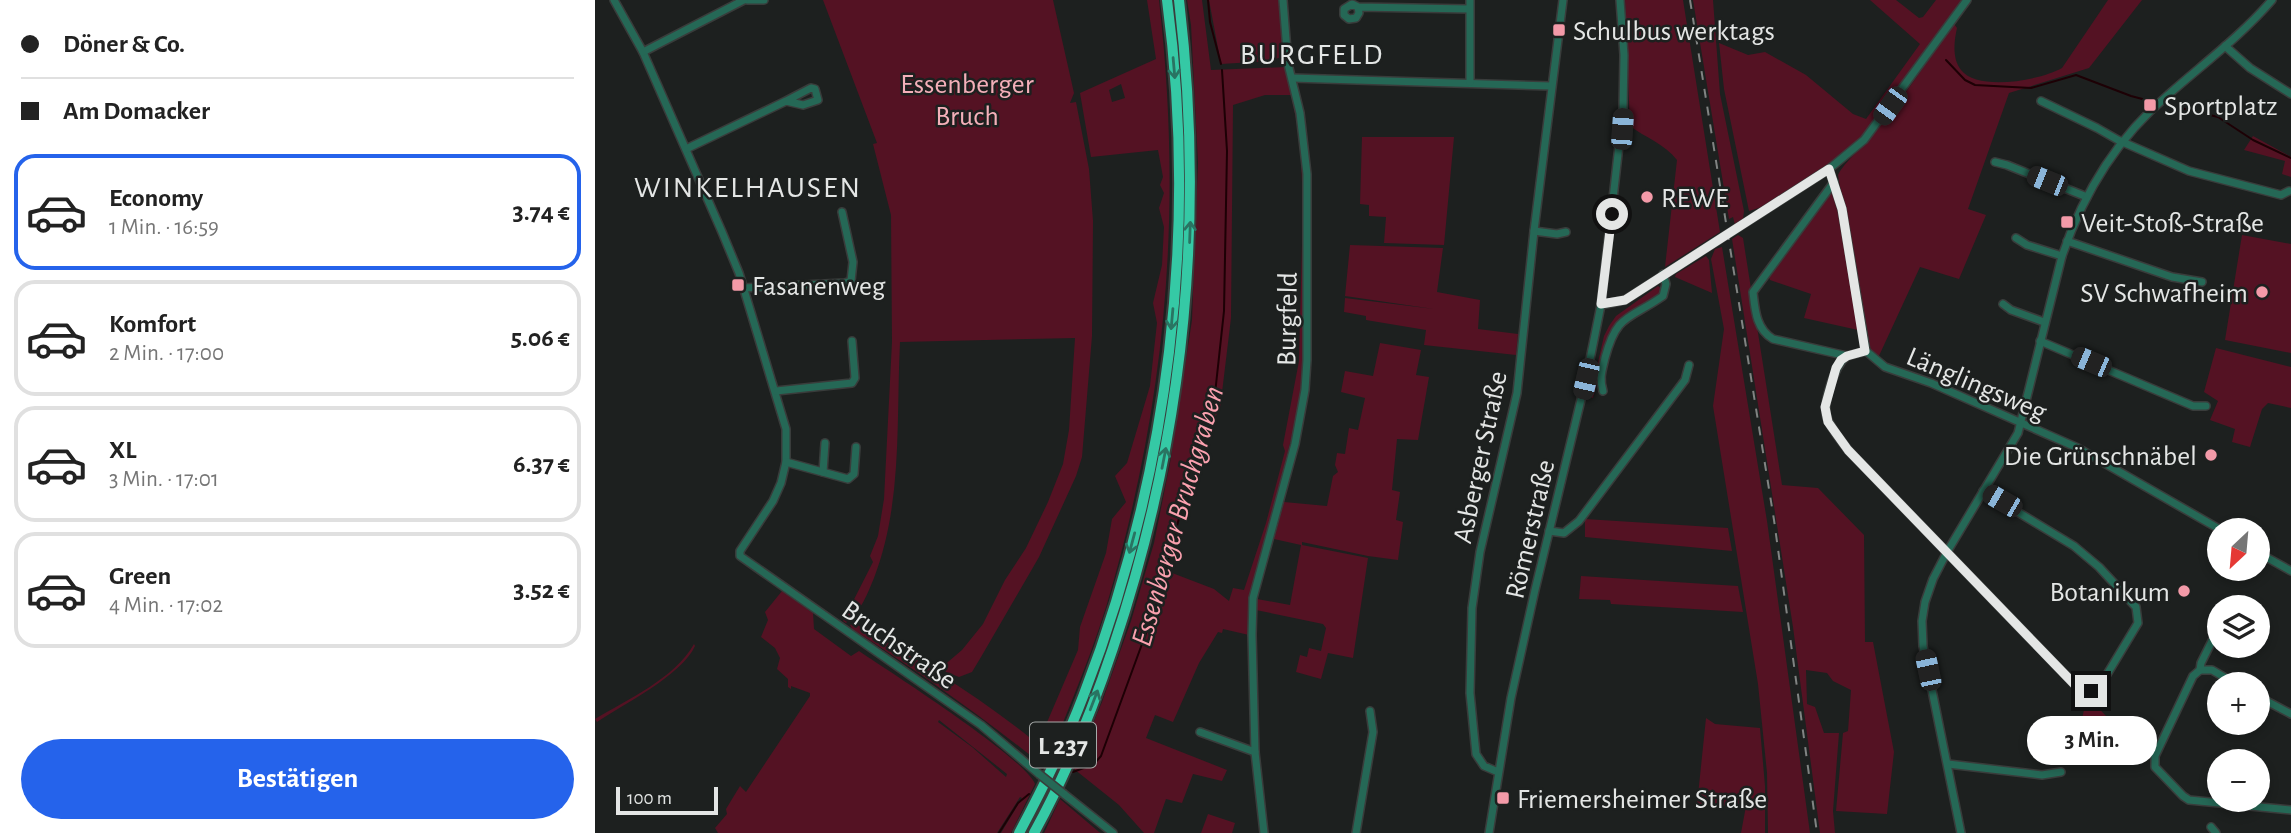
<!DOCTYPE html>
<html lang="de">
<head>
<meta charset="utf-8">
<style>
	:root { --surface:#fff; --page:#f2f2f2; --text:#222; --muted:#767676; --line:#e0e0e0; --accent:#2563eb }
	body { margin:0; font-family:"Alegreya Sans",sans-serif; background:var(--page); color:var(--text); height:100vh; display:flex; flex-direction:column; font-size:26px; white-space:nowrap }
	* { box-sizing:border-box; margin:0 }
	p { font-size:23px; color:var(--muted) }
	.icon { flex:none; width:38px; height:38px; fill:none; stroke:currentColor; stroke-width:2; stroke-linecap:round; stroke-linejoin:round }
	.map { position:relative; flex:1; overflow:hidden }
	.sheet { display:flex; flex-direction:column; background:var(--surface); width:595px }
	.sheet>* { flex:none }
	.banner { display:grid; align-content:center; height:154px; padding:0 21px; background:var(--surface) }
	.needle { width:46px; rotate:206deg }
	.tools { position:absolute; left:1612px; top:518px; display:grid; gap:14px }
	.tools a { display:grid; place-items:center; width:63px; height:63px; border-radius:50%; background:var(--surface); box-shadow:0 4px 10px #0003; font-size:35px }
	.scale { position:absolute; left:21px; bottom:18px; width:102px; box-sizing:border-box; padding-left:7px; border:4px solid #e4e6e5; border-top:0; font-size:19px; line-height:24px; white-space:nowrap; color:#e4e6e5; -webkit-text-stroke:5px #1d201f; paint-order:stroke }
	.end { position:absolute; width:32px; height:32px; margin:-16px; border:9px solid #e4e6e5; background:#111; box-shadow:0 0 0 4px #111 }
	.from { border-radius:50% }
	.bubble { position:absolute; height:49px; border-radius:24px; background:var(--surface); box-shadow:0 4px 10px #0003; font-size:23px; font-weight:700; line-height:49px; text-align:center }
	.car { position:absolute; width:21px; height:42px; margin:-21px -10px; border-radius:9px; box-shadow:0 0 5px 2px #0007; background:linear-gradient(#222 24%,#8ab4d8 0 40%,#222 0 76%,#8ab4d8 0 86%,#222 0) }
	.banner b { display:flex; align-items:center; gap:24px; height:66px; font-size:26px }
	.banner b+b { border-top:2px solid var(--line) }
	.banner i { width:18px; height:18px; background:var(--text) }
	ul { padding:0; list-style:none }
	li { display:flex; align-items:center; gap:21px; height:116px; margin:0 14px 10px; padding:0 7px; border:4px solid var(--line); border-radius:21px }
	li div { flex:1 }
	li b { display:block; font-size:26px }
	li em { font-style:normal; font-weight:700 }
	li.on { border-color:var(--accent) }
	li>.icon { width:63px; height:63px; stroke-width:1.5 }
	.primary-button { display:flex; gap:14px; margin-top:auto; padding:14px 21px }
	.primary-button a { flex:1; height:80px; border-radius:42px; background:var(--accent); color:#fff; font-size:28px; font-weight:700; line-height:80px; text-align:center }
	main { display:flex; flex:1; min-height:0 }
	.map>svg:first-child { display:block }
</style>
</head>
<body>
<main>
<section class="sheet">
<div class="banner">
<b><i class="from"></i>Döner &amp; Co.</b>
<b><i></i>Am Domacker</b>
</div>
<ul>
<li class="on"><svg class="icon" aria-label="car" viewBox="0 0 24 24"><path d="M5 17H2v-5l4-1 3-4h7l3 4 3 1v5h-3M9 17h6M6 11h13"/><circle cx="7" cy="17" r="2"/><circle cx="17" cy="17" r="2"/></svg><div><b>Economy</b><p>1 Min. · 16:59</p></div><em>3.74 €</em></li>
<li><svg class="icon" aria-label="car" viewBox="0 0 24 24"><path d="M5 17H2v-5l4-1 3-4h7l3 4 3 1v5h-3M9 17h6M6 11h13"/><circle cx="7" cy="17" r="2"/><circle cx="17" cy="17" r="2"/></svg><div><b>Komfort</b><p>2 Min. · 17:00</p></div><em>5.06 €</em></li>
<li><svg class="icon" aria-label="car" viewBox="0 0 24 24"><path d="M5 17H2v-5l4-1 3-4h7l3 4 3 1v5h-3M9 17h6M6 11h13"/><circle cx="7" cy="17" r="2"/><circle cx="17" cy="17" r="2"/></svg><div><b>XL</b><p>3 Min. · 17:01</p></div><em>6.37 €</em></li>
<li><svg class="icon" aria-label="car" viewBox="0 0 24 24"><path d="M5 17H2v-5l4-1 3-4h7l3 4 3 1v5h-3M9 17h6M6 11h13"/><circle cx="7" cy="17" r="2"/><circle cx="17" cy="17" r="2"/></svg><div><b>Green</b><p>4 Min. · 17:02</p></div><em>3.52 €</em></li>
</ul>
<div class="primary-button"><a>Bestätigen</a></div>
</section>
<div class="map">
<svg width="1696" height="833" viewBox="0 0 1696 833">
	<rect width="100%" height="100%" fill="#1d201f"/>
	<g fill="#541223" fill-rule="evenodd">
		<path d="M228 0H458L479 93 475 103 481 102 494 169 498 221 497 336 487 457 481 476 444 557 386 657 377 672 364 677 351 672 347 667 367 650 388 624 410 580 431 548 453 502 468 464 474 430 480 338 305 342C301 421 308 502 279 578 272 595 266 611 251 623L248 621 278 562 275 556 283 536 289 499 297 342 296 215 278 144 282 143Z"/>
		<path d="M552 0H564C587 202 573 387 518 583 501 646 474 707 450 767 388 717 324 672 257 629L255 625 259 623C320 658 379 693 434 737L441 738 447 734 483 650 485 627 511 553 517 519 531 502 520 476 532 463 555 386 562 323 558 303 567 265 569 227 564 208 569 193 565 185 568 177 563 150 496 157 485 93 561 59ZM526 84 530 98 517 102 514 90Z"/>
		<path d="M592 0H607L616 70 691 67 699 94 710 162V362L706 400 657 593 654 635 628 629 627 633 623 632 604 663 578 722 560 715 551 738 632 770 627 781 598 774 587 803 571 799 559 833H549L524 805 479 769 507 702 536 621 559 543 575 463 597 320 603 163 596 25ZM670 95H696L705 138 708 205 704 361 688 445 690 451 671 523 649 590 638 588 634 601 619 589 572 571 599 452 625 409 636 318 638 105Z"/>
		<path d="M614 0H686L688 52 686 57 675 61 626 64Z"/>
		<path d="M1030 0H1088L1125 232 1070 267 1082 160C1070 144 1051 138 1035 126Z"/>
		<path d="M1098 0H1118L1125 94 1149 211 1148 219 1140 225 1138 217 1134 219Z"/>
		<path d="M1275 0H1301L1324 18 1328 17 1341 0H1367L1270 135 1232 166 1202 186 1167 207 1154 211 1129 89 1124 43 1153 55 1170 52 1211 75 1258 114 1271 119 1325 44Z"/>
		<path d="M1513 0H1547L1494 68 1414 93 1373 209 1391 215 1364 279 1325 267 1283 358 1277 352 1270 333 1243 175C1249 162 1272 143 1282 130 1310 96 1333 59 1359 24L1362 28C1359 41 1357 59 1366 70 1383 92 1446 80 1467 68Z"/>
		<path d="M1658 136 1696 157V177L1687 174 1690 161 1649 150Z"/>
		<path d="M767 137H859L849 245 789 243 791 217 774 216V205L765 204Z"/>
		<path d="M1238 191 1242 204 1263 330 1209 318 1216 294 1175 280 1173 275 1234 193Z"/>
		<path d="M1143 235 1148 238 1187 485 1223 488 1269 535 1270 642H1278L1299 752 1292 814 1241 811 1248 733 1253 731 1256 690 1238 681 1232 673 1211 670 1212 704 1220 707 1229 733H1244L1238 811 1240 833H1225L1198 627 1137 239Z"/>
		<path d="M1647 235 1696 244V353L1630 340Z"/>
		<path d="M755 245 848 248 842 292 885 300 883 329 923 334 921 355 829 345 831 330 771 320V316L749 312 750 298 839 309 750 296Z"/>
		<path d="M1127 247 1172 521 1215 833H1173L1172 773 1163 684 1118 406 1129 329 1116 259 1120 249Z"/>
		<path d="M1111 256 1114 260 1117 293 1080 277 1081 274Z"/>
		<path d="M1063 286 1068 290 1066 293 1021 324 1015 333 998 398 995 397 1009 336 1014 326 1021 316Z"/>
		<path d="M785 343 826 350 821 375 834 377 823 440 802 439 797 490 805 492 801 520 808 522 803 560 773 556 707 542V545L773 558 758 658 733 653 726 679 701 672 705 655 712 657 714 648 726 651 731 628 728 624 661 610 662 599 695 605 706 545 679 539 689 502 732 506 738 476 743 472 740 465 742 453 750 454 754 428 763 430 770 398 746 392 750 371 778 376Z"/>
		<path d="M1621 348 1696 367V408L1673 403 1667 409 1655 447 1637 442 1640 429 1615 420 1623 401 1609 392Z"/>
		<path d="M990 519 1133 528 1137 551 990 537Z"/>
		<path d="M986 576 1143 586 1148 612 1016 604 1015 600 984 599Z"/>
		<path d="M187 591 218 613 219 629 256 656 264 651C295 672 430 758 440 784L416 833H406L427 798 425 797 402 833H123L120 828 132 814 131 809 145 786 151 792 215 696V693L196 686V689L193 687V679L182 669 185 658 180 648 166 637 173 620 170 612ZM344 720 412 774 411 777 377 747 343 722Z"/>
		<path d="M99 644 100 646C87 675 29 704 2 722L0 719C33 699 79 679 99 644Z"/>
		<path d="M1492 696 1529 735 1513 751 1509 760 1479 756Z"/>
		<path d="M1111 718 1120 724 1165 728 1170 786V833H1146L1151 806 1102 805Z"/>
		<path d="M465 799 504 832 506 833H449Z"/>
		<path d="M613 814 640 823 637 833H606Z"/>
	</g>
	<g fill="none" stroke-linecap="round" stroke-linejoin="round">
		<g stroke="#1d0005" stroke-width="2">
			<path d="M613 0 615 22 626 64"/>
			<path d="M1351 60 1370 80 1380 85 1436 88 1481 75 1536 96 1555 101"/>
			<path d="M1574 105 1623 117 1658 140 1696 158"/>
			<path d="M478 772 499 764 506 756 562 603 589 499 598 452 619 403 629 311 632 151 627 70"/>
			<path d="M404 833 423 803 434 794"/>
		</g>
		<defs>
			<g id="minor">
				<path d="M19 0 48 52 127 232 144 273 191 429V462L186 483 178 501 145 551V556L386 725 444 774"/>
				<path d="M152 0H169"/>
				<path d="M763 7 764 13 761 18 754 19 749 15V9L757 4 763 7 874 9"/>
				<path d="M1630 46 1655 68 1696 94"/>
				<path d="M48 52 149 0"/>
				<path d="M697 78 956 86"/>
				<path d="M875 82V0"/>
				<path d="M1446 101 1502 128 1523 140 1594 171 1686 195 1694 191"/>
				<path d="M91 149 191 101 208 105 223 100 220 89 216 88 191 101"/>
				<path d="M1400 162 1412 165 1492 197"/>
				<path d="M1234 169 1247 209 1271 351 1290 367 1336 383 1483 448 1626 530"/>
				<path d="M1239 182 1158 292C1160 310 1161 329 1178 339L1252 356 1271 351"/>
				<path d="M939 231 962 234 971 232"/>
				<path d="M1421 238 1432 245 1467 256"/>
				<path d="M1472 241 1577 277 1607 282"/>
				<path d="M148 288 250 283 256 281 258 262 247 212"/>
				<path d="M1408 304 1416 310 1449 322"/>
				<path d="M1006 305 1030 300 1234 169 1269 140 1372 0"/>
				<path d="M1445 341 1598 406H1611"/>
				<path d="M1252 356C1240 365 1227 403 1232 418 1236 429 1246 440 1253 450L1482 687 1491 691 1505 686 1543 623 1541 607 1504 567 1479 546 1388 491"/>
				<path d="M181 391 257 383 260 378 257 341"/>
				<path d="M1008 391C1004 378 1007 371 1010 358 1022 313 1034 320 1068 296L1071 284 1068 274"/>
				<path d="M191 462 253 479 259 474 261 447"/>
				<path d="M228 472 230 443"/>
				<path d="M954 531 969 533 984 521 1090 380 1094 365"/>
				<path d="M1662 552 1696 571"/>
				<path d="M1634 607 1636 604"/>
				<path d="M1624 627 1606 663 1605 670 1598 676 1560 756V767L1588 796 1594 800 1696 810"/>
				<path d="M1605 670H1617L1641 684"/>
				<path d="M1662 696 1696 714"/>
				<path d="M605 732 660 752"/>
				<path d="M1353 764 1447 775 1466 772"/>
				<path d="M903 772 889 766 881 754 875 693 877 608 885 552 922 393 939 231 968 0"/>
				<path d="M469 794 518 833"/>
				<path d="M1616 827 1621 833"/>
				<path d="M669 833 660 752 657 635 658 598 700 444 710 390 712 360V174L705 113 693 64 688 0"/>
				<path d="M761 833 778 732 775 711"/>
				<path d="M894 833 916 698 940 590 991 379 1006 305 1028 110 1029 55 1025 0"/>
				<path d="M1366 833 1328 646 1327 621 1330 602 1338 579 1352 552 1423 433 1467 256C1488 194 1523 137 1573 95 1608 64 1646 36 1677 0"/>
			</g>
			<g id="highway">
				<path d="M424 833C448 788 471 742 489 694 574 474 603 233 572 0"/>
				<path d="M439 833C471 775 497 711 518 648 589 438 610 219 584 0"/>
			</g>
		</defs>
		<use href="#minor" stroke="#393c3b" stroke-width="10"/>
		<use href="#highway" stroke="#393c3b" stroke-width="14"/>
		<use href="#minor" stroke="#256856" stroke-width="7"/>
		<use href="#highway" stroke="#35c9a5" stroke-width="10"/>
		<path stroke="#818483" stroke-width="2" stroke-dasharray="9 9" stroke-linecap="butt" d="M1095 0 1179 520 1222 833"/>
		<defs>
			<path id="minor-bridge" d="M444 774 469 794"/>
		</defs>
		<use href="#minor-bridge" stroke="#393c3b" stroke-width="10" stroke-linecap="butt"/>
		<use href="#minor-bridge" stroke="#256856" stroke-width="7"/>
	</g>
	<defs><path id="oneway-shaft" d="M-6 0H5M1.5-3L5.5 0L1.5 3" fill="none" stroke-width="1.6" stroke-linecap="round" stroke-linejoin="round" transform="scale(1.75)"/></defs>
	<g stroke="#297462">
		<use href="#oneway-shaft" transform="translate(579 68) rotate(85)"/>
		<use href="#oneway-shaft" transform="translate(595 232) rotate(-88)"/>
		<use href="#oneway-shaft" transform="translate(577 319) rotate(95)"/>
		<use href="#oneway-shaft" transform="translate(569 458) rotate(-79)"/>
		<use href="#oneway-shaft" transform="translate(537 543) rotate(105)"/>
		<use href="#oneway-shaft" transform="translate(499 700) rotate(-69)"/>
	</g>
	<g fill="none" stroke-linecap="round" stroke-linejoin="round">
		<path stroke="#e4e6e5" stroke-width="9" d="M1017 214 1006 304 1030 300 1234 169 1247 209 1270 351 1252 356 1246 360 1241 368 1230 407 1233 422 1253 450 1482 687 1496 691"/>
	</g>
	<g fill="#f39aa8" stroke="#1d201f" stroke-width="2.5">
		<rect x="957" y="23" width="14" height="14" rx="3.5"/>
		<rect x="1548" y="98" width="14" height="14" rx="3.5"/>
		<circle cx="1052" cy="197" r="7"/>
		<rect x="1465" y="215" width="14" height="14" rx="3.5"/>
		<rect x="136" y="278" width="14" height="14" rx="3.5"/>
		<circle cx="1667" cy="292" r="7"/>
		<circle cx="1616" cy="455" r="7"/>
		<circle cx="1589" cy="591" r="7"/>
		<rect x="901" y="791" width="14" height="14" rx="3.5"/>
	</g>
	<g text-anchor="middle" stroke-width="5" stroke-linejoin="round" paint-order="stroke">
		<rect fill="#1d201f" stroke="#a8abaa" stroke-width="2" x="435" y="722.5" width="66" height="45" rx="5"/>
		<g font-size="26" font-weight="bold" fill="#e4e6e5">
			<text x="468" y="754">L 237</text>
		</g>
		<g font-size="28" fill="#e4e6e5" stroke="#1d201f" text-anchor="start">
			<text x="978" y="40">Schulbus werktags</text>
			<text x="1569" y="115">Sportplatz</text>
			<text x="1066" y="207">REWE</text>
			<text x="1486" y="232">Veit-Stoß-Straße</text>
			<text x="157" y="295">Fasanenweg</text>
			<text x="1653" y="302" text-anchor="end">SV Schwafheim</text>
			<text x="1602" y="465" text-anchor="end">Die Grünschnäbel</text>
			<text x="1575" y="601" text-anchor="end">Botanikum</text>
			<text x="922" y="808">Friemersheimer Straße</text>
		</g>
		<g font-size="28" fill="#f4afb9" stroke="#1d201f">
			<text x="372" y="93">Essenberger<tspan x="372" dy="32">Bruch</tspan></text>
		</g>
		<g font-size="28" fill="#e4e6e5" stroke="#1d201f">
			<text transform="translate(691 319) rotate(-89)" y="10">Burgfeld</text>
			<text transform="translate(1382 383) rotate(23)" y="10">Länglingsweg</text>
			<text transform="translate(884 457) rotate(-78)" y="10">Asberger Straße</text>
			<text transform="translate(934 529) rotate(-77)" y="10">Römerstraße</text>
			<text transform="translate(305 644) rotate(35)" y="10">Bruchstraße</text>
		</g>
		<g font-size="30" letter-spacing="2" fill="#e4e6e5" stroke="#1d201f">
			<text x="717" y="64">BURGFELD</text>
			<text x="153" y="197">WINKELHAUSEN</text>
		</g>
		<g font-size="30" font-style="italic" fill="#fba1af" stroke="#1d201f">
			<text transform="translate(582 516) rotate(-74)" y="10">Essenberger Bruchgraben</text>
		</g>
	</g>
</svg>
<div class="tools">
<a><svg class="needle" viewBox="-14 -14 28 28"><path d="M0-13l5 13h-10z" fill="#e53935"/><path d="M0 13l5-13h-10z" fill="#767676"/></svg></a>
<a><svg class="icon" aria-label="layers" viewBox="0 0 24 24"><path d="M12 4l9 5-9 5-9-5zM3 14l9 5 9-5"/></svg></a>
<a>+</a>
<a>−</a>
</div>
<div class="scale">100 m</div>
<i class="end from" style="left:1017px;top:214px"></i>
<i class="end" style="left:1496px;top:691px"></i>
<div class="bubble" style="left:1432px;top:716px;width:130px">3 Min.</div>
<i class="car" style="left:1295px;top:106px;rotate:216deg"></i>
<i class="car" style="left:1027px;top:129px;rotate:4deg"></i>
<i class="car" style="left:1452px;top:181px;rotate:292deg"></i>
<i class="car" style="left:1496px;top:362px;rotate:293deg"></i>
<i class="car" style="left:991px;top:379px;rotate:193deg"></i>
<i class="car" style="left:1407px;top:501px;rotate:300deg"></i>
<i class="car" style="left:1333px;top:670px;rotate:348deg"></i>
</div>
</main>
</body>
</html>
